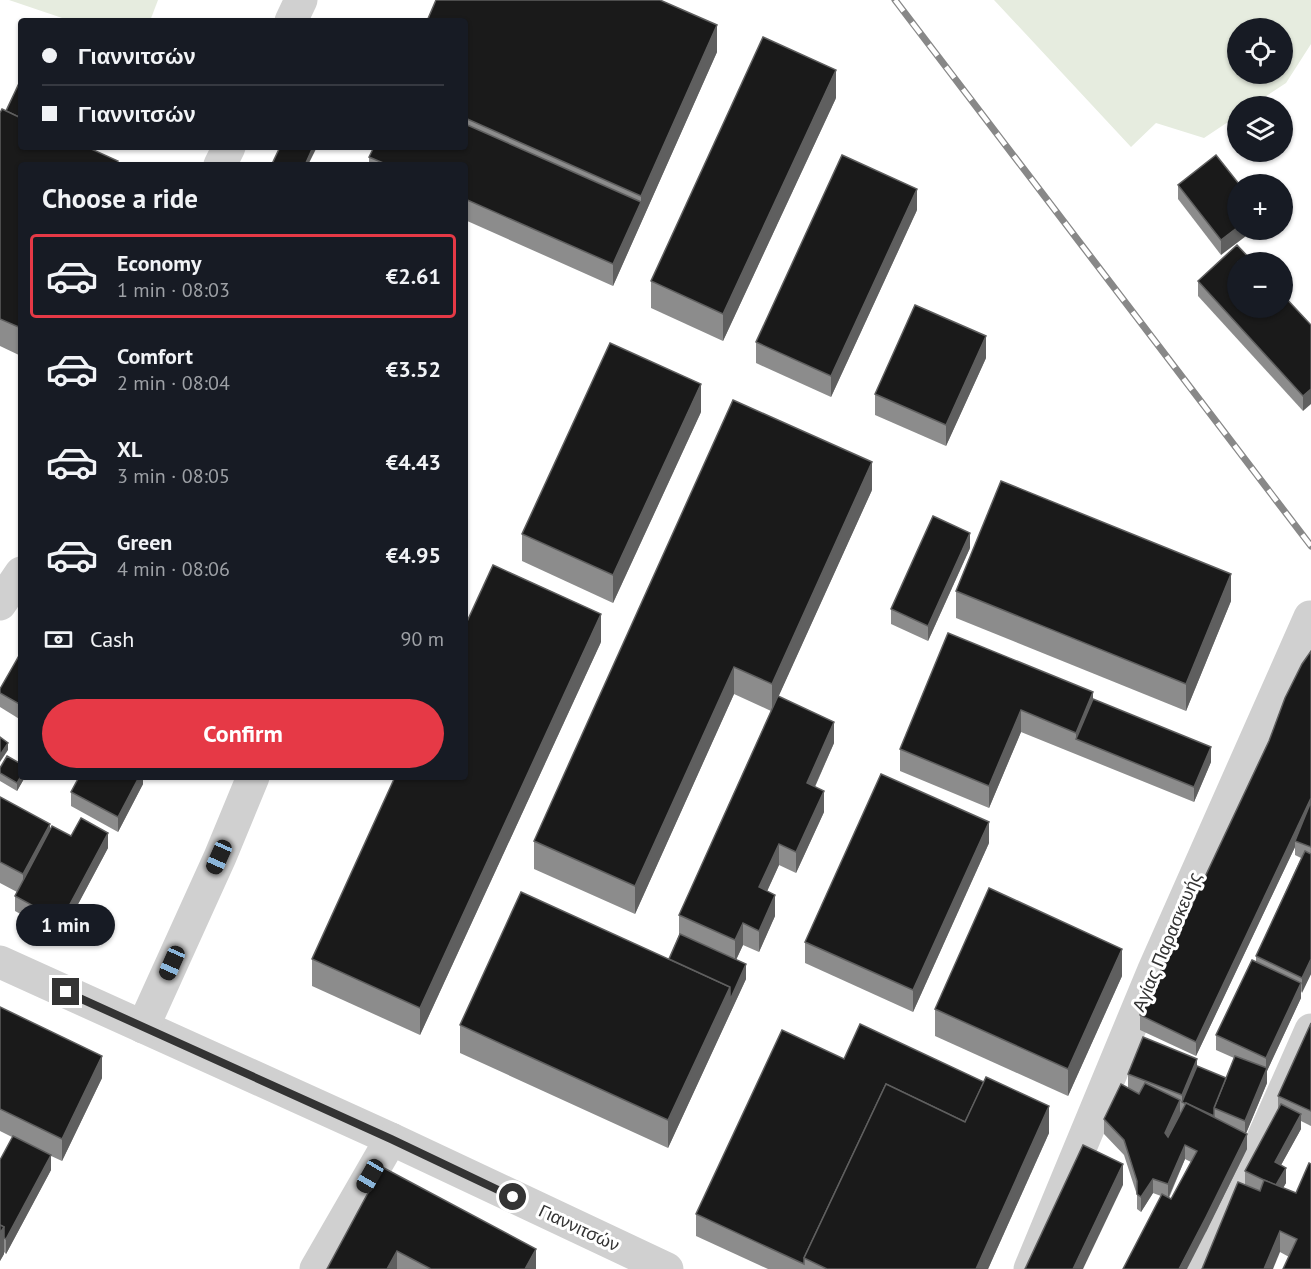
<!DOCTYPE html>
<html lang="en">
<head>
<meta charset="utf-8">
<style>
	:root { --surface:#171b24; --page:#20242c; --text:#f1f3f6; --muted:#9ea1a6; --line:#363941; --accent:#e63946 }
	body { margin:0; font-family:"PT Sans",sans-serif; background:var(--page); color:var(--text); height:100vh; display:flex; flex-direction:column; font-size:22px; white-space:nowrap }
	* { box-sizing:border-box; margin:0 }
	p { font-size:20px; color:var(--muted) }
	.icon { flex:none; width:33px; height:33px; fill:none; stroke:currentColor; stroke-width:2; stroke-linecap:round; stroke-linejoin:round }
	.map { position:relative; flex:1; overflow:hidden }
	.side { position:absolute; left:18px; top:162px; width:450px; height:618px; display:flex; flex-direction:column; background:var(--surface); border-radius:6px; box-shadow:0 2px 4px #0004 }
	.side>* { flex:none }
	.guide { position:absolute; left:18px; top:18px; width:450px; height:132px; border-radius:6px; box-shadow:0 2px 4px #0004; display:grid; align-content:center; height:132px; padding:0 24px; background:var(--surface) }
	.buttons { position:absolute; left:1227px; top:18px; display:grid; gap:12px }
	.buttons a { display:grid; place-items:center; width:66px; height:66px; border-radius:50%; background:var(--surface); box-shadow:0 2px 4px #0004; font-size:30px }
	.end { position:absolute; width:27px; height:27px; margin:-14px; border:8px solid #333; background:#fff; box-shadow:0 0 0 3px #fff }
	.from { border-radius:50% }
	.bubble { position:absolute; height:42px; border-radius:21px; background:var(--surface); box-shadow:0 2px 4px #0004; font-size:20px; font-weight:800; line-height:42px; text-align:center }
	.car { position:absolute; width:18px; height:36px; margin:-18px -9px; border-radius:8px; box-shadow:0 0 4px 2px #0007; background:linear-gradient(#222 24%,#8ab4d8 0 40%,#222 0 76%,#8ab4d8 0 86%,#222 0) }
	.guide b { display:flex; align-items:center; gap:21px; height:57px; font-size:22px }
	.guide b+b { border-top:2px solid var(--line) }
	.guide i { width:15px; height:15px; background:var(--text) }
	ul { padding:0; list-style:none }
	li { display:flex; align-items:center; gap:18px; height:84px; margin:0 12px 9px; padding:0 12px; border:3px solid transparent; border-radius:6px }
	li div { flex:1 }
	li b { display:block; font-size:22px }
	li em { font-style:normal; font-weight:800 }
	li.on { border-color:var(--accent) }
	li>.icon { width:54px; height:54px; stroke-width:1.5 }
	h2 { padding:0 24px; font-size:27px; line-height:72px }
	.pay { display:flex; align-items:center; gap:15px; height:66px; padding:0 24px; font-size:22px }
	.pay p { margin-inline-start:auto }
	.cta { display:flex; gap:12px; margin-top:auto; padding:12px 24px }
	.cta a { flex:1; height:69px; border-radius:36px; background:var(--accent); color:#fff; font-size:24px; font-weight:800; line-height:69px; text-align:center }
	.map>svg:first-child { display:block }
</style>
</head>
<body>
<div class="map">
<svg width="1311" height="1269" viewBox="0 0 1311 1269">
	<rect width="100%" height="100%" fill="#fff"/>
	<g fill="#e6ecdf" fill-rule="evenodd">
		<path d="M9 0H158L150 21H71Z"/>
		<path d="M994 0H1311V44L1286 83 1251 106H1238L1237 116 1204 138 1156 123 1131 147ZM1238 28H1282V74H1238Z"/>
	</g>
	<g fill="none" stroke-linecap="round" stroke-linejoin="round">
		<g stroke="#d0d0d0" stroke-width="33">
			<path d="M291 21 301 0"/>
			<path d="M220 165 229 147"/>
			<path d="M0 604 21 573"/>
			<path d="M0 962 391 1139 667 1269"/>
			<path d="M143 1027 220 857 253 777"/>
			<path d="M316 1269 391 1139"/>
			<path d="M1030 1269 1153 972 1310 617"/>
			<path d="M1203 1269 1261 1143 1311 1030"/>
		</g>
		<defs>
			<path id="rail" d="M895 0 1311 546"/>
		</defs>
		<use href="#rail" stroke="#888" stroke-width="7"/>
		<use href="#rail" stroke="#fff" stroke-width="4.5" stroke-dasharray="14" stroke-linecap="butt"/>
	</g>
	<g fill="#8c8c8c" fill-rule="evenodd">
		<path d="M465 21 717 52 613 286 465 220V165H369V157L465 147Z"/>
		<path d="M836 98 723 341 651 308V281Z"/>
		<path d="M0 113 21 147 118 165H21V356L0 346Z"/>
		<path d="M1239 184 1221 255 1178 199V185Z"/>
		<path d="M917 210 831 397 756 363V342Z"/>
		<path d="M1198 281 1311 325 1303 411 1198 296Z"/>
		<path d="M986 358 946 446 875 415V394Z"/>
		<path d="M701 412 613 603 522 561V534Z"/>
		<path d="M872 490 778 697 834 743 815 787 824 812 796 873 779 865 767 891 775 916 759 952 743 945 736 960 746 979 668 1148 460 1053V1025L669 959 679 935V915L771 711 734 694 635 914 534 869V841Z"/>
		<path d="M970 548 928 641 891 624V609Z"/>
		<path d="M956 591 1231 601 1186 711 956 618Z"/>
		<path d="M948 633 1093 699 1211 762 1194 802 1021 732 989 808 900 771V749Z"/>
		<path d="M601 642 420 1035 312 986V959Z"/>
		<path d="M1311 651V974L1301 993V998L1267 1071V1083L1246 1133 1247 1149 1206 1232 1161 1196 1153 1193 1141 1212 1137 1209V1195L1124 1155 1104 1134V1119L1128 1088V1074L1197 1066 1226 1078 1234 1058 1216 1050V1035L1256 962V956L1301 858 1295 855V847L1196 1056 1140 1030V1015ZM1185 1159 1191 1162 1171 1199 1169 1198Z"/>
		<path d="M21 655V720L0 707V689Z"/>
		<path d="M0 768 21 777H25L17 791 0 781Z"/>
		<path d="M75 777H143V784L118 832 71 806V792L78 779Z"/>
		<path d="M0 797 50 831 108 848 61 936 15 911V896L17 892 0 883Z"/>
		<path d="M989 843 913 1012 805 963V942Z"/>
		<path d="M1122 976 1068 1096 935 1036V1009Z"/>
		<path d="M0 1007 102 1078 62 1161 49 1155 51 1170 6 1254 4 1252V1254L0 1261 12 1137 0 1131Z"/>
		<path d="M1311 1023V1126L1301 1121V1129L1281 1165 1286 1183 1283 1188 1311 1269 1280 1252 1245 1185V1171L1278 1111V1096Z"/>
		<path d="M844 1059 1049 1133 988 1269H768L696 1236V1214Z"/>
		<path d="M382 1167 536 1269H327Z"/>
	</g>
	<g fill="#5f5f5f">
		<path d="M717 25V52L613 286V264L641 202V196Z"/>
		<path d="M836 70V98L723 341V314Z"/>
		<path d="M313 147H316V149L308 165H305Z"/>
		<path d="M917 189V210L831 397V376Z"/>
		<path d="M1238 227V230H1254L1221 255V240Z"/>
		<path d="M986 336V358L946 446V425Z"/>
		<path d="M701 384V412L613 603V575Z"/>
		<path d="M1311 389V404L1303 411V396Z"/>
		<path d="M872 462V490L772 711V684Z"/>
		<path d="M970 533V548L928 641V626Z"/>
		<path d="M1231 574V601L1186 711V684Z"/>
		<path d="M601 614V642L420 1035V1008Z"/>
		<path d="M734 667V694L635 914V886Z"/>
		<path d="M1093 692V713L1076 739V733Z"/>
		<path d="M1021 710V732L989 808V786Z"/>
		<path d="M834 722V743L807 804V783Z"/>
		<path d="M8 743V750L0 762V755Z"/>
		<path d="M1211 747V762L1194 802V787Z"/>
		<path d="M21 776V777H25L17 791V783Z"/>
		<path d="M139 777H143V784L118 832V817Z"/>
		<path d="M824 791V812L796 873V852Z"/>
		<path d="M1311 798V812L1295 841V847L1196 1056V1042Z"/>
		<path d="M989 822V843L913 1012V990Z"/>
		<path d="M50 824V845L23 896V874Z"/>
		<path d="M108 833V848L61 936V921Z"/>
		<path d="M779 844V865L759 909V887Z"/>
		<path d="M775 895V916L759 952V931Z"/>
		<path d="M743 923V945L735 962V940Z"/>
		<path d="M1122 949V976L1068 1096V1069Z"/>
		<path d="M1311 959V974L1302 993V978Z"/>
		<path d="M746 964V979L668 1148V1120L730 987Z"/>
		<path d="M1301 983V998L1267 1071V1083L1245 1136V1121L1266 1070V1058Z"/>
		<path d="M102 1056V1078L62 1161V1139Z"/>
		<path d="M1197 1059V1073L1182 1102V1110V1095Z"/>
		<path d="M1180 1100V1115L1165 1148V1133Z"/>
		<path d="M1049 1106V1133L988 1269H976Z"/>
		<path d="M1301 1114V1129L1275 1176V1162Z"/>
		<path d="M1247 1134V1149L1206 1232 1187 1269H1179Z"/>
		<path d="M1185 1145V1159L1168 1198V1184Z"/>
		<path d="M51 1155V1170L6 1254V1239Z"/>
		<path d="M1123 1164V1185L1083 1269H1073Z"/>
		<path d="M1286 1168V1183L1275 1201V1186Z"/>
		<path d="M1153 1179V1193L1141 1212V1197Z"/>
		<path d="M4 1227V1254L0 1261V1233Z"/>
		<path d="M1280 1231V1252L1273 1269H1264Z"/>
		<path d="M536 1249V1269H525Z"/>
		<path d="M397 1251V1269H387Z"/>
	</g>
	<g fill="#1a1a1a" stroke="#5f5f5f" stroke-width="1.5">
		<path d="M436 0H660L717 25 641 196 465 118V21H427Z"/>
		<path d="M763 37 836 70 723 314 651 281Z"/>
		<path d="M21 79V118L6 111Z"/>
		<path d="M2 109 21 118V147H87L118 161 116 165H21V328L0 319V113Z"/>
		<path d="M465 124 641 202 613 264 465 199V165H388L369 157 374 147H465Z"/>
		<path d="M280 147H313L305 165H274L272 164Z"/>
		<path d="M842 155 917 189 831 376 756 342Z"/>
		<path d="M1216 155 1239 184H1238V227L1221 240 1178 185Z"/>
		<path d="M1237 245 1253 262H1238V308H1282V294L1311 325V389L1303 396 1198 281Z"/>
		<path d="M915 305 986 336 946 425 875 394Z"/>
		<path d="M610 343 701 384 613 575 522 534Z"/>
		<path d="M733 400 872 462 772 684 734 667 635 886 534 841Z"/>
		<path d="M1001 481 1231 574 1186 684 956 591Z"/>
		<path d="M933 516 970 533 928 626 891 609Z"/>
		<path d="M493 565 601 614 420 1008 312 959 395 777H465V626Z"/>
		<path d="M948 633 1093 692 1076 733 1021 710 989 786 900 749Z"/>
		<path d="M1311 651V798L1196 1042 1140 1015 1269 741 1285 698 1302 664Z"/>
		<path d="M20 654 21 655V705L0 693V689Z"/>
		<path d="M778 696 834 722 807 783 824 791 796 852 779 844 759 887 775 895 759 931 743 923 735 940 679 915Z"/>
		<path d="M1093 699 1211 747 1194 787 1076 739Z"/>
		<path d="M0 737 8 743 0 755Z"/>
		<path d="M7 756 21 764V776L17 783 0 773V768Z"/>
		<path d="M881 774 989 822 913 990 805 942Z"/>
		<path d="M79 777H139L118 817 71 792Z"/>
		<path d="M0 797 50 824 23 874 0 862Z"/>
		<path d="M1310 804 1311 805V847L1295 841Z"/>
		<path d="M81 818 108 833 61 921 15 896 52 826 71 836Z"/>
		<path d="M1305 851 1311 854V959L1302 978 1256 956Z"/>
		<path d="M989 888 1122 949 1068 1069 935 1009Z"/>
		<path d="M521 892 730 987 668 1120 460 1025Z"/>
		<path d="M680 934 746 964 730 1000V987L669 959Z"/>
		<path d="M1252 960 1301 983 1266 1058 1216 1035Z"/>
		<path d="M0 1007 102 1056 62 1139 0 1109Z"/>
		<path d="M1311 1023V1111L1278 1096Z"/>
		<path d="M860 1024 984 1082 965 1122 886 1084 804 1258V1264L696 1214 782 1030 844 1059Z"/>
		<path d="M1143 1037 1197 1059 1182 1095 1128 1074Z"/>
		<path d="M1235 1056 1267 1068 1245 1121 1214 1108Z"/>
		<path d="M1197 1066 1226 1078 1214 1108V1116L1186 1103V1104L1182 1102Z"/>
		<path d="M986 1077 1049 1106 976 1269H827L804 1258 886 1084 965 1122Z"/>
		<path d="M1145 1083 1180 1100 1165 1133 1168 1137 1186 1103 1247 1134 1206 1217 1179 1269H1123L1162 1194 1171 1199 1197 1151 1185 1145 1168 1184 1153 1179 1141 1197 1137 1194V1181L1124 1140 1104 1119 1121 1084 1139 1094Z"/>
		<path d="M1281 1104 1301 1114 1275 1162 1286 1168 1276 1185 1264 1180 1245 1171Z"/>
		<path d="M13 1136 51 1155 6 1239 4 1238V1227L0 1225V1160Z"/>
		<path d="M1083 1145 1123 1164 1073 1269H1025Z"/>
		<path d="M1309 1163 1311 1164V1269H1283L1297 1239 1280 1231 1264 1269H1202L1238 1182 1260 1191 1264 1180 1296 1193Z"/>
		<path d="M382 1167 536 1249 525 1269H431L397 1251 387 1269H327Z"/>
		<path d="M0 1225 4 1227 0 1233Z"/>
	</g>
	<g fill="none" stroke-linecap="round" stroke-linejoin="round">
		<path stroke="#333" stroke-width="8" d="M66 992 391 1139 513 1197"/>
	</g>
	<g text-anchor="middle" stroke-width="6" stroke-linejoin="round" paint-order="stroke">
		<g font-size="18" fill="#333" stroke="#fff">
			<text transform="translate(1167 942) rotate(-67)" y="6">Αγίας Παρασκευής</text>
			<text transform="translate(579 1228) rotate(25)" y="6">Γιαννιτσών</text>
		</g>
	</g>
</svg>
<div class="buttons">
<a><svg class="icon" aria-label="locate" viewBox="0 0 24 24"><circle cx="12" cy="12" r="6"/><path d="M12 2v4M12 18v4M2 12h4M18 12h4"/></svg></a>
<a><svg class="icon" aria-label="layers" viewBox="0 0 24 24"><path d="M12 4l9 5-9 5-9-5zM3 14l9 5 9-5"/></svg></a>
<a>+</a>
<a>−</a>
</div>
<i class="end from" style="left:513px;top:1197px"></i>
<i class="end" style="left:66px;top:992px"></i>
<div class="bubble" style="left:16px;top:904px;width:99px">1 min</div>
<i class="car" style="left:219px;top:857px;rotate:204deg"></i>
<i class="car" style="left:172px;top:963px;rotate:204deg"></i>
<i class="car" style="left:370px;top:1176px;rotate:210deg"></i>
<div class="guide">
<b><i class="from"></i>Γιαννιτσών</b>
<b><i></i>Γιαννιτσών</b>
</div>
<section class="side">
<h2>Choose a ride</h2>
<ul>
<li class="on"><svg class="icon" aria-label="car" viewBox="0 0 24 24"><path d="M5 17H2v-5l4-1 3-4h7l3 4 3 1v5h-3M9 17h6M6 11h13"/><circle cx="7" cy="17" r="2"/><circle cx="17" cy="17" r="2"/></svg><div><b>Economy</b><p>1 min · 08:03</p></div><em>€2.61</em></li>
<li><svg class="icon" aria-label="car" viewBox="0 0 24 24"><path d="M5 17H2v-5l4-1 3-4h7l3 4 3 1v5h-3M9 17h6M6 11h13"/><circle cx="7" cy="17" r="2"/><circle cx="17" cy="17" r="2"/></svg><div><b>Comfort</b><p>2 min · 08:04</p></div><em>€3.52</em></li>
<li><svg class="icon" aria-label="car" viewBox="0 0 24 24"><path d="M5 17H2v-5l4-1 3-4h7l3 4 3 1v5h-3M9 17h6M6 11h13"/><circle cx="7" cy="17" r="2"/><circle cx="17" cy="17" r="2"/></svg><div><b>XL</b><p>3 min · 08:05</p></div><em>€4.43</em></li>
<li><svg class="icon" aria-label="car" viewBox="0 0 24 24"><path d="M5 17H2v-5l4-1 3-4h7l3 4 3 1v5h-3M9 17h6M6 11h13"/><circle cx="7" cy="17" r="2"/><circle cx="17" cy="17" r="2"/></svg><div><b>Green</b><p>4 min · 08:06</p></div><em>€4.95</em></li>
</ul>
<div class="pay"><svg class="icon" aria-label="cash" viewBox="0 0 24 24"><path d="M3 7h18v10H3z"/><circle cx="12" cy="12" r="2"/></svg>Cash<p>90 m</p></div>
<div class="cta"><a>Confirm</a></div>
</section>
</div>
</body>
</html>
